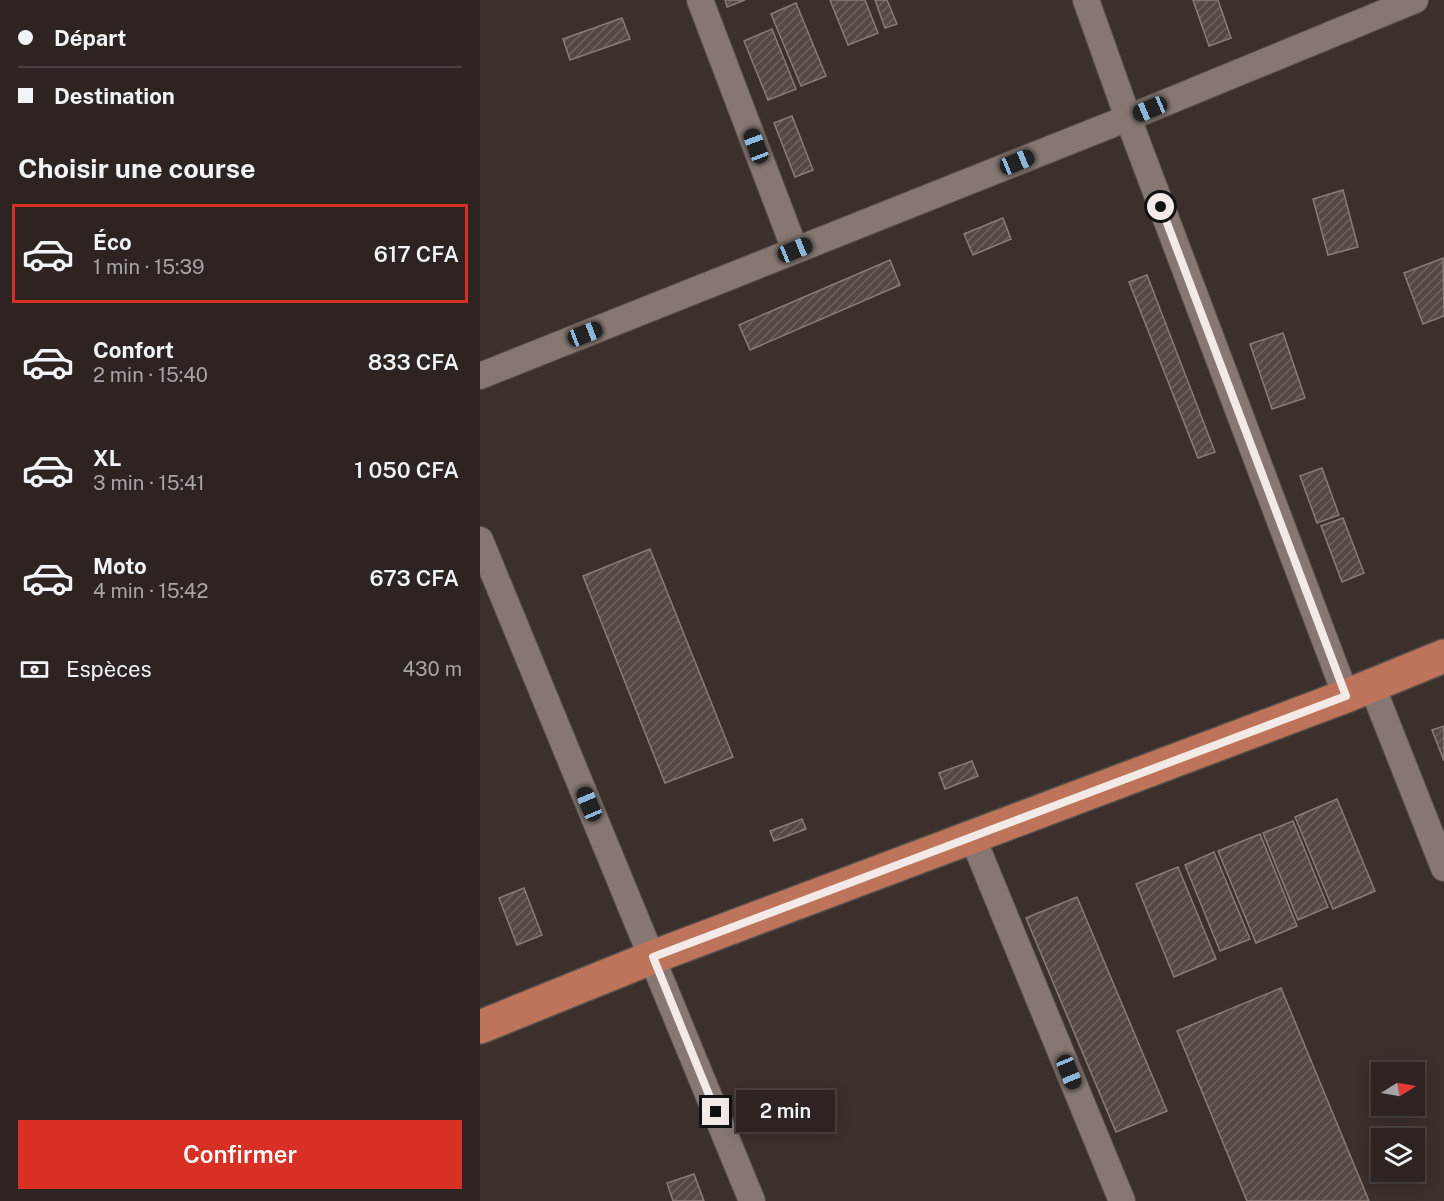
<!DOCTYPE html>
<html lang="fr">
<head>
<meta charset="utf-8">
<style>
	:root { --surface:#2d2421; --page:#39302e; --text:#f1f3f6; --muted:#a7a4a5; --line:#48413f; --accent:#d93025 }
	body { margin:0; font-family:"Public Sans",sans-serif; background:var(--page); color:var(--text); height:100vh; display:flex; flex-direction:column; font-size:22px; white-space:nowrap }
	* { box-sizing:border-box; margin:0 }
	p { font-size:20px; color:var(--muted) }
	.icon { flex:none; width:33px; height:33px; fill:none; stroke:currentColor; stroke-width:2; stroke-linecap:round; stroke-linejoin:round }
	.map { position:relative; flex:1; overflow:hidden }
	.side { display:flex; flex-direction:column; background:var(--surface); width:480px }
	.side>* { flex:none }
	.top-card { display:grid; align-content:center; height:132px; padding:0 18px; background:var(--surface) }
	.needle { width:39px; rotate:79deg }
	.tools { position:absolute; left:891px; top:1062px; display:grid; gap:12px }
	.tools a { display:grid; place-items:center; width:54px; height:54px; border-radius:0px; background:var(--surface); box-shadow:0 3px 15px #0003,0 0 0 2px var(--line); font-size:30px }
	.end { position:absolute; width:27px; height:27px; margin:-14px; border:8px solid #f3eae7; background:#111; box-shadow:0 0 0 3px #111 }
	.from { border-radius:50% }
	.bubble { position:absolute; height:42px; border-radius:0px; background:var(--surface); box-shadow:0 3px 15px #0003,0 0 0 2px var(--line); font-size:20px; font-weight:600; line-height:42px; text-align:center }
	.car { position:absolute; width:18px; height:36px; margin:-18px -9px; border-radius:8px; box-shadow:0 0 4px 2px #0007; background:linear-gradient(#222 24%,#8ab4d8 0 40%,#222 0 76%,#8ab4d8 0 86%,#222 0) }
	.top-card b { display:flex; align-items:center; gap:21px; height:57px; font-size:22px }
	.top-card b+b { border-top:2px solid var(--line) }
	.top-card i { width:15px; height:15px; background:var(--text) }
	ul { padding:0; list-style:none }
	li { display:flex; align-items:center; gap:18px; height:99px; margin:0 12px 9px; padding:0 6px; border:3px solid transparent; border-radius:0px }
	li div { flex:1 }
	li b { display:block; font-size:22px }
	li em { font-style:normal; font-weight:600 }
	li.current { border-color:var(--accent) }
	li>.icon { width:54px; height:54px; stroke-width:1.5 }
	h2 { padding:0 18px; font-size:27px; line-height:72px }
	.pay { display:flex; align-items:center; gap:15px; height:66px; padding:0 18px; font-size:22px }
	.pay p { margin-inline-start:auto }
	.primary-button { display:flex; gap:12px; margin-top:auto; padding:12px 18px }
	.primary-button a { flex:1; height:69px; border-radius:0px; background:var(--accent); color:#fff; font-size:24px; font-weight:600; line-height:69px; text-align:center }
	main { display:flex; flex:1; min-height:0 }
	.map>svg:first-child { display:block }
</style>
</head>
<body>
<main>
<section class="side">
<div class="top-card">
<b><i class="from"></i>Départ</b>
<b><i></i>Destination</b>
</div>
<h2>Choisir une course</h2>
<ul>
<li class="current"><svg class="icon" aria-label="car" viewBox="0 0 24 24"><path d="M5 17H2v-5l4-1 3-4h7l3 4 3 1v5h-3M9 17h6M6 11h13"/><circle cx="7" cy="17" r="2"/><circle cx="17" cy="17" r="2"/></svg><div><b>Éco</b><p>1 min · 15:39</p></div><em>617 CFA</em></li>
<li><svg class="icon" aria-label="car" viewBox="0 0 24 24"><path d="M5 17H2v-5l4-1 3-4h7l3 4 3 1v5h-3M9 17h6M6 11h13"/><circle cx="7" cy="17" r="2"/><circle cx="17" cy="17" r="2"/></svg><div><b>Confort</b><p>2 min · 15:40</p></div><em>833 CFA</em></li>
<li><svg class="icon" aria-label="car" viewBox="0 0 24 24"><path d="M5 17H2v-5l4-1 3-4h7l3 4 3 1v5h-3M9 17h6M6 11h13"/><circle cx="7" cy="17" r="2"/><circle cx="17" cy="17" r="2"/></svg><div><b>XL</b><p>3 min · 15:41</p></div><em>1 050 CFA</em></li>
<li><svg class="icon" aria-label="car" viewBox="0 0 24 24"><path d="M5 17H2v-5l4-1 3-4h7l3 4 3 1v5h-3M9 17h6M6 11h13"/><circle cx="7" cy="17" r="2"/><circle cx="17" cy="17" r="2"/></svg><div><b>Moto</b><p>4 min · 15:42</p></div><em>673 CFA</em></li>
</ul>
<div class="pay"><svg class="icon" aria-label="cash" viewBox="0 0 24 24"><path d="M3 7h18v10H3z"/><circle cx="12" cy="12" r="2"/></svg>Espèces<p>430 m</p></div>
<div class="primary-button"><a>Confirmer</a></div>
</section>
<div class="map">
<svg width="964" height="1201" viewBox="0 0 964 1201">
	<defs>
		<pattern id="building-hatch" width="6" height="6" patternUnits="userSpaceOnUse" patternTransform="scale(1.5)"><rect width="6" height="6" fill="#554843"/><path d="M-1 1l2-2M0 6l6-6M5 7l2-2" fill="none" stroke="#6e635e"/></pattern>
	</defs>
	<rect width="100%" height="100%" fill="#3c302c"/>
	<g fill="url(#building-hatch)" stroke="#8a7b76" stroke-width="1.5">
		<path d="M245 0H265L247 7Z"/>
		<path d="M350 0H385L398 33 368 45Z"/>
		<path d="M395 0H407L417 24 405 28Z"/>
		<path d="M713 0H738L751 38 729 46Z"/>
		<path d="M316 3 346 76 321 86 291 14Z"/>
		<path d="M142 18 150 39 90 60 83 39Z"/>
		<path d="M292 29 316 89 288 100 264 41Z"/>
		<path d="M312 116 333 170 315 177 294 123Z"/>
		<path d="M863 190 878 247 848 255 833 199Z"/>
		<path d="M523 218 531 239 493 255 484 234Z"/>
		<path d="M963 258 964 316 943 324 924 273Z"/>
		<path d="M410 260 420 285 270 350 259 325Z"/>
		<path d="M667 275 735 452 718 458 649 282Z"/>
		<path d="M803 333 825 398 792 409 770 344Z"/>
		<path d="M842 468 859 515 837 523 820 476Z"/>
		<path d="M863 518 884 573 862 582 841 526Z"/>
		<path d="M170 549 253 757 185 783 103 576Z"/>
		<path d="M964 726V761L952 730Z"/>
		<path d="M492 761 498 776 465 789 459 773Z"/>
		<path d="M857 799 895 891 853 909 815 817Z"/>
		<path d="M322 819 326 829 294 841 290 831Z"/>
		<path d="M813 821 848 907 818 920 783 833Z"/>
		<path d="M780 834 817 926 776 943 738 851Z"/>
		<path d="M734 852 770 939 740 951 705 865Z"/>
		<path d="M698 867 736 959 694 977 656 884Z"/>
		<path d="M44 888 62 935 37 945 19 898Z"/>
		<path d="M597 897 687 1111 636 1132 546 918Z"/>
		<path d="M801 988 889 1201H767L697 1031Z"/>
		<path d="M214 1174 224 1201H193L187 1183Z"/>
	</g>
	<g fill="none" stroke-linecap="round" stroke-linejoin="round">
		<defs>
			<g id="street">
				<path d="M220 0 315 250"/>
				<path d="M606 0 648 118 866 696"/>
				<path d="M0 376 648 118 935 0"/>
				<path d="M0 540 272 1201"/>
				<path d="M892 686 964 868"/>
				<path d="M492 836 642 1201"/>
			</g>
			<path id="primary" d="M0 1027 173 957 866 696 964 656"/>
		</defs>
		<use href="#street" stroke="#594f4b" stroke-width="28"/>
		<use href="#primary" stroke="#594f4b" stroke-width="36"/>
		<use href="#street" stroke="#867772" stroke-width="26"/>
		<use href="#primary" stroke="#be745a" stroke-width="33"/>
	</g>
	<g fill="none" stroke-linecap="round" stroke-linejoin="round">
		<path stroke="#f3eae7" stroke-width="8" d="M236 1112 173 957 866 696 681 207"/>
	</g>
</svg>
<div class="tools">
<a><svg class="needle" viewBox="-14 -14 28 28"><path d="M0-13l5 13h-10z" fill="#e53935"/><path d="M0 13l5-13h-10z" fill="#a7a4a5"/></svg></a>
<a><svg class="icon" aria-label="layers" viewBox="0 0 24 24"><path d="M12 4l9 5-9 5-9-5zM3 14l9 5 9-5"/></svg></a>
</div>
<i class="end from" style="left:681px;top:207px"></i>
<i class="end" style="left:236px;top:1112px"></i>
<div class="bubble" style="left:256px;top:1090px;width:99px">2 min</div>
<i class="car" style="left:670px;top:109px;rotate:247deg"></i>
<i class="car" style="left:276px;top:146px;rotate:339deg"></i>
<i class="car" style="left:537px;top:162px;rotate:68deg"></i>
<i class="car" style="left:315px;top:250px;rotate:68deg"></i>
<i class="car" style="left:105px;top:334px;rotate:69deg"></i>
<i class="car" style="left:109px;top:804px;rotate:337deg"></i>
<i class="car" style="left:589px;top:1072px;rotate:158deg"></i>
</div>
</main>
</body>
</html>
